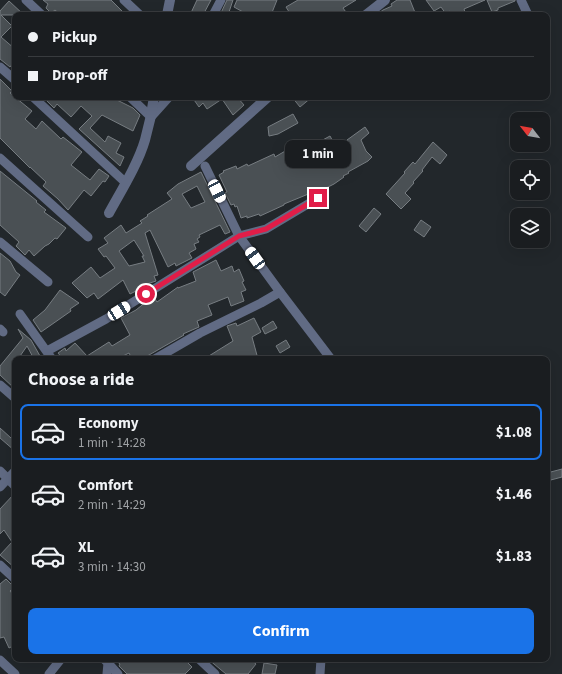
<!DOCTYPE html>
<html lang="en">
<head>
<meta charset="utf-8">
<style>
	:root { --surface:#1a1d20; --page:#272a2d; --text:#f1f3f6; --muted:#9fa2a5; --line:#383b3e; --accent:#1a73e8 }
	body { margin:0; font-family:"Source Sans 3",sans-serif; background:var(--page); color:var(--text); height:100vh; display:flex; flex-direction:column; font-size:15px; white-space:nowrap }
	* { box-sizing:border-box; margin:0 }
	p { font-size:13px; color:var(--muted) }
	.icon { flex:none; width:22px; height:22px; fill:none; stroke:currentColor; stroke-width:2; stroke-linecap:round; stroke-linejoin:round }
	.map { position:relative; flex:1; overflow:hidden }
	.panel { position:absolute; left:12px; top:356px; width:538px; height:306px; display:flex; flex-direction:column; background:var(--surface); border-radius:8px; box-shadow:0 4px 16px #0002,0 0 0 1px var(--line) }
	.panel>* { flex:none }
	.top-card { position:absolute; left:12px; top:12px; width:538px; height:88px; border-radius:8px; box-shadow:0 4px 16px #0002,0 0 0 1px var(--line); display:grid; align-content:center; height:88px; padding:0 16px; background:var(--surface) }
	.needle { width:26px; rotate:301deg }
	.fabs { position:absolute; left:510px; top:112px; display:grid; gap:8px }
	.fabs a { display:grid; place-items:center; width:40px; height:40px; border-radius:8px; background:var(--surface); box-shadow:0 4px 16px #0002,0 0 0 1px var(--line); font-size:20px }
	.end { position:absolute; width:18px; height:18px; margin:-9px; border:5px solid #e11d48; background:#fff; box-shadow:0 0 0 2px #fff }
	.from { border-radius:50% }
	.bubble { position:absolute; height:28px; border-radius:8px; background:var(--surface); box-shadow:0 4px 16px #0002,0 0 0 1px var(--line); font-size:13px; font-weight:700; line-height:28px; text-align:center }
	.car { position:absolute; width:12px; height:24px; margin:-12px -6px; border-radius:5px; box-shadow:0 0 3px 1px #0007; background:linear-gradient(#fff 24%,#345 0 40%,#fff 0 76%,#345 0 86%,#fff 0) }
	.top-card b { display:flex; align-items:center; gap:14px; height:38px; font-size:15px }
	.top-card b+b { border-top:1px solid var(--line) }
	.top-card i { width:10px; height:10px; background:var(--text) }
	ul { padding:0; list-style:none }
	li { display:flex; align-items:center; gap:12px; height:56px; margin:0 8px 6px; padding:0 8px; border:2px solid transparent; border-radius:8px }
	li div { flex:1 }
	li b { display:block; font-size:15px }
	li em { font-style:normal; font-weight:700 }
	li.selected { border-color:var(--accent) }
	li>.icon { width:36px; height:36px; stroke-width:1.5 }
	h2 { padding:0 16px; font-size:18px; line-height:48px }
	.cta { display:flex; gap:8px; margin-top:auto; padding:8px 16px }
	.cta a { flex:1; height:46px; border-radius:8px; background:var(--accent); color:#fff; font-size:16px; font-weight:700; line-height:46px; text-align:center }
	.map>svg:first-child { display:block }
</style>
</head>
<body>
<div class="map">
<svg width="562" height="674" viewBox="0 0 562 674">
	<rect width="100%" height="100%" fill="#22272b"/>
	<g fill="#4a5054" stroke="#777d82" fill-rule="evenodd">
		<path d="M43 0H111L126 15H61L55 10 51 13 46 8 48 4Z"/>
		<path d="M197 0H211L203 15H190Z"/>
		<path d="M227 0H233L228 15H220Z"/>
		<path d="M237 0H277L271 15H243V12L234 7Z"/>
		<path d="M298 0H356L343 8 348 15H291L286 7Z"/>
		<path d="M397 0H410L416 15H376L383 10 392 6 391 4Z"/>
		<path d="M426 0H485L464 9 466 15H451L450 11 446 14 441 7 434 11Z"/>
		<path d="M487 0H515V1L498 8V10L492 12Z"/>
		<path d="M9 1 24 15H1L12 26 1 37 15 49V61L10 67 0 59V11Z"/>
		<path d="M0 79 12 91 10 93 32 111 25 119 36 129 42 121 61 139 63 137 82 152 71 165 90 180 99 169 109 176 105 182 103 181 91 196 84 190 68 210 58 199 43 186 46 182 30 167V168L0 138Z"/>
		<path d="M43 97H111L133 108 140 115 133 131 102 115 90 128 105 142 108 136 121 143 116 153 124 157 120 166 79 129 92 116 81 106 71 117 57 104 54 108Z"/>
		<path d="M192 97H237L244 105 233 115 222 99 207 109 203 103 199 107Z"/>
		<path d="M292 97H312L300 107Z"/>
		<path d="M293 114 298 123 278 134 269 136 268 127Z"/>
		<path d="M365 127 369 133 361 140 366 151 372 157 368 161 348 172 349 173 343 176 344 177 334 184 324 189 323 188 284 204V205L260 216 259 214 247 218V216L241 218 237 206 235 207 234 204 231 205 225 193 227 192 219 175 224 172 223 171 236 166 237 169 247 164 248 166 274 154 275 157 304 140 308 148 330 136 337 149 349 143 347 140Z"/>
		<path d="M433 142 447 155 440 164 432 157 422 170 423 171 413 182 414 183 405 193 411 199 401 209 386 194 405 173 404 172 413 162 415 164Z"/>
		<path d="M0 171 37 201 36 202 46 210 44 212 66 228 57 239 55 238 49 244 45 246 34 256 29 250 25 255 16 246 19 242 0 225Z"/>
		<path d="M201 172 230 232 225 234 220 225 199 235 200 237 197 239 199 242 194 244 196 249 189 253 192 258 176 266 175 263 168 267 150 230 145 233 158 275 154 276 156 281 144 285 146 286 130 294 123 280 98 299 94 293 87 298 72 283 91 267 100 278 115 268 106 256 104 257 98 249 108 243 104 238 121 225 126 233 142 223 140 221 148 216 147 215 172 199 167 193 178 184ZM197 186 205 202 191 208 182 194ZM134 240 144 256H142L145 262 129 266 119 251Z"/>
		<path d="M374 208 381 214 366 232 359 226Z"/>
		<path d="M421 220 431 227 424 237 414 230Z"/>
		<path d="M0 253 10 261 16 272 20 275 5 296 0 292Z"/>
		<path d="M216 260 221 271 232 266 234 272 239 269 244 281 242 282 246 290 241 292 244 301 231 306 228 297 208 305 212 315 197 321 199 327 183 334 184 335 142 359H132L129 353 117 359H63L58 353 65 348 66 351 75 343 87 356 109 342 112 346 130 335 121 318 136 310 153 296 157 302 178 287V288L196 281 193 272Z"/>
		<path d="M60 290 79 303 70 309 71 311 41 332 33 320 45 310Z"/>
		<path d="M254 318 261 332 252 337 258 359H204L233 341 227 326 236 323 237 326Z"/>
		<path d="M273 321 277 328 265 334 262 328Z"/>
		<path d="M18 329 31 340 40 356 34 359 27 346 18 359H15V389L0 375V366L23 338Z"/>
		<path d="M286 340 290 347 280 353 276 346Z"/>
		<path d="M0 428 11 438 15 433V451L0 438Z"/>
		<path d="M562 469V477L547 481V473Z"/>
		<path d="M15 493V568L0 555 12 542 4 530 0 534V509Z"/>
		<path d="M6 579 14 587 10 591 15 597V645L9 648 4 637 0 638V584Z"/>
		<path d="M114 659H167L170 662 174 659H184L192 667 185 674H127L119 666 120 664Z"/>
		<path d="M208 659H250L256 664 248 674H226Z"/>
		<path d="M264 663 277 665 275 674H262Z"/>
	</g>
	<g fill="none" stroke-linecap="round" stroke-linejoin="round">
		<g stroke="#616b84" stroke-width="9">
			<path d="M26 0 42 15"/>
			<path d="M124 0 140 15"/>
			<path d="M521 0 528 15"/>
			<path d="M213 15 221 0"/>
			<path d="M0 67 15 80"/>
			<path d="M33 97 126 183"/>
			<path d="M130 97 151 117 169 97"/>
			<path d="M0 158 88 237"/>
			<path d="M205 166 239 236 280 292 331 359"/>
			<path d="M0 242 48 282"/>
			<path d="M20 314 52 359"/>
			<path d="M0 329 3 332"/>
			<path d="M47 351 106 319 239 236 266 229 318 198"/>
			<path d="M155 359 200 333 261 303 280 292"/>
			<path d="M0 385 15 398"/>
			<path d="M0 471 15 486"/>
			<path d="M0 487 15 471"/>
			<path d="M0 565 15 579"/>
			<path d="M104 659 108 663 107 674"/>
			<path d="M199 659 215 674"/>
			<path d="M0 660 15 674"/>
			<path d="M108 663 118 674"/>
			<path d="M49 674 61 659"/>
			<path d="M320 674 321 659"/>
		</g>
		<g stroke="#616b84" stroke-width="10">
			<path d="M167 15 170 0"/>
			<path d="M366 15 385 0"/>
			<path d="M191 166 268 97"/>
			<path d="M109 213C121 191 138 164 145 140 149 126 152 112 154 97"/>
		</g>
	</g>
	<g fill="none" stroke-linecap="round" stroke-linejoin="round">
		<path stroke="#e11d48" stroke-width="5" d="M146 294 239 236 266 229 318 198"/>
	</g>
</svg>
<div class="fabs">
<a><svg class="needle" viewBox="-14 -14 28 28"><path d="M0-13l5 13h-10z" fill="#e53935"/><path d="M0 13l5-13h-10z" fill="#9fa2a5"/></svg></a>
<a><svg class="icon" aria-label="locate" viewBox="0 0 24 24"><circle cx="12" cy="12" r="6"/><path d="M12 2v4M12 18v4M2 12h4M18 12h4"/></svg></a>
<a><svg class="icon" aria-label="layers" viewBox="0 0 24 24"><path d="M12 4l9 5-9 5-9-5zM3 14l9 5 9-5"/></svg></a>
</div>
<i class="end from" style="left:146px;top:294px"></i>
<i class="end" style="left:318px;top:198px"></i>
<div class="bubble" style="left:285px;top:140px;width:66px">1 min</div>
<i class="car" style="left:217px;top:191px;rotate:154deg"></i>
<i class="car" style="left:255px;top:258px;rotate:324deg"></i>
<i class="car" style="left:119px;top:311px;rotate:58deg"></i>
<div class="top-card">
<b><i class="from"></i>Pickup</b>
<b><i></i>Drop-off</b>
</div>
<section class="panel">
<h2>Choose a ride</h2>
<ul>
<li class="selected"><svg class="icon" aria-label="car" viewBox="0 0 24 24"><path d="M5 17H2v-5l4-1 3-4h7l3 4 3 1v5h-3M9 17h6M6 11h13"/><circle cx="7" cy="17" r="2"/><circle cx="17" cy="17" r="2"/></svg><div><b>Economy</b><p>1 min · 14:28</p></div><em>$1.08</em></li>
<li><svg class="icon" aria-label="car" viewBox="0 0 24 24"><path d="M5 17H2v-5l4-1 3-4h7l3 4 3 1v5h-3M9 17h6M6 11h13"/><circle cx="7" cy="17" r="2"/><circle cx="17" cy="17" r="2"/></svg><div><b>Comfort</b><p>2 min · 14:29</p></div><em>$1.46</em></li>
<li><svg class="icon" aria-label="car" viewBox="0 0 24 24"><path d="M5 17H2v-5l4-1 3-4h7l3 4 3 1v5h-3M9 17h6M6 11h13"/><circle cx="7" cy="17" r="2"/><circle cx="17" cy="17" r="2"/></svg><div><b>XL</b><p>3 min · 14:30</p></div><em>$1.83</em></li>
</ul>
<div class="cta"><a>Confirm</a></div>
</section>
</div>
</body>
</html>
